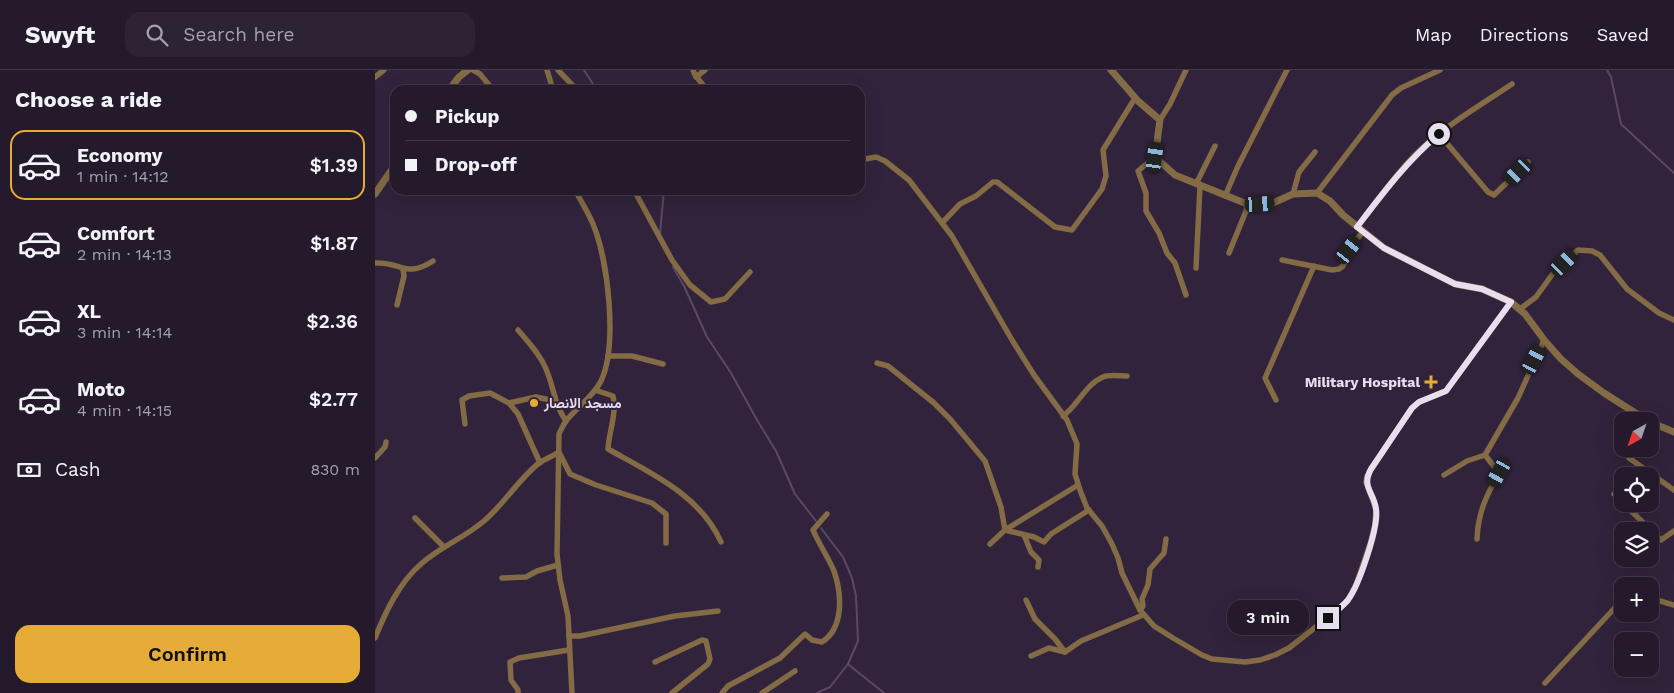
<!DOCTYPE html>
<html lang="en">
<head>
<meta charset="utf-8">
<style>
	:root { --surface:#251a2c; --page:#2d2334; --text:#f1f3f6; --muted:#a3a1a9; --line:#423848; --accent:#e7ac37 }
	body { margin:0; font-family:"Work Sans",Vazirmatn,sans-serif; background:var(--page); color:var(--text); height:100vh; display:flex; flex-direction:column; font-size:19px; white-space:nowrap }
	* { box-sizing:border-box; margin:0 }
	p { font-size:16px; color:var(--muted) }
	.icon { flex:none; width:28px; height:28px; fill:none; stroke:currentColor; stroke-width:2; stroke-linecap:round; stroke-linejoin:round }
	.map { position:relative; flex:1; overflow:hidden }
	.panel { display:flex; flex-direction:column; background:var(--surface); width:375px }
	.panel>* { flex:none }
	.top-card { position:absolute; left:15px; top:15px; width:475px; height:110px; border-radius:15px; box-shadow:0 5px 20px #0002,0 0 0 1px var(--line); display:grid; align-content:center; height:110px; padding:0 15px; background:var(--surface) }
	.needle { width:32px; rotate:220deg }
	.controls { position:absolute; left:1239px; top:342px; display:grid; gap:10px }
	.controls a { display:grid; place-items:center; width:45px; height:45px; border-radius:10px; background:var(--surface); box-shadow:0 5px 20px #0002,0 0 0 1px var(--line); font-size:25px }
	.end { position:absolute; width:22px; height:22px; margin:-11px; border:6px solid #e7deee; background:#111; box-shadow:0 0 0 2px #111 }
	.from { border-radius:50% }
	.bubble { position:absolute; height:35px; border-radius:15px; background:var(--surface); box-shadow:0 5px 20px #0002,0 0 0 1px var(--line); font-size:16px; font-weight:600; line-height:35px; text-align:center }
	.car { position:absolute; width:15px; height:30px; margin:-15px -8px; border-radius:6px; box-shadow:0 0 4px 1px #0007; background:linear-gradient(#222 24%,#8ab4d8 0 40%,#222 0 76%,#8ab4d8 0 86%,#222 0) }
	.top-card b { display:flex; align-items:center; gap:18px; height:48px; font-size:19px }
	.top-card b+b { border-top:1px solid var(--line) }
	.top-card i { width:12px; height:12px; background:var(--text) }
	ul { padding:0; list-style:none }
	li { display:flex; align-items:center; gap:15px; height:70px; margin:0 10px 8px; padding:0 5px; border:2px solid transparent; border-radius:15px }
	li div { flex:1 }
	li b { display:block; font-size:19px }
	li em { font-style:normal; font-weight:600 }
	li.on { border-color:var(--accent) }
	li>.icon { width:45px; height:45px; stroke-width:1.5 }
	h2 { padding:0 15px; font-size:22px; line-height:60px }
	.pay { display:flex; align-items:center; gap:12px; height:55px; padding:0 15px; font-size:19px }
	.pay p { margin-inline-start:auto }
	.cta { display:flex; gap:10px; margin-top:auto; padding:10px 15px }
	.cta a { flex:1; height:58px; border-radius:15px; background:var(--accent); color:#111; font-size:20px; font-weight:600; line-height:58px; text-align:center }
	header { display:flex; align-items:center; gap:30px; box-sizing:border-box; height:70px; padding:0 25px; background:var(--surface); border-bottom:1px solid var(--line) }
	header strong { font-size:24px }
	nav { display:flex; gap:28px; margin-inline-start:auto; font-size:18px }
	.search { width:350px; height:45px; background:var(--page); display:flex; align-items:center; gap:12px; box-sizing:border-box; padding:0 18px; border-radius:15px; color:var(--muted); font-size:19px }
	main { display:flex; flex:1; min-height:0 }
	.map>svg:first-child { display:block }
</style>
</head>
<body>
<header>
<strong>Swyft</strong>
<div class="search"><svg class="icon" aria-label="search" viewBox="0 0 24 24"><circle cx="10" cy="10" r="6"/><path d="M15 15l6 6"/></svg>Search here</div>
<nav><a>Map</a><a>Directions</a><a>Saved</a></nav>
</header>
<main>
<section class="panel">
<h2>Choose a ride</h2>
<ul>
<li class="on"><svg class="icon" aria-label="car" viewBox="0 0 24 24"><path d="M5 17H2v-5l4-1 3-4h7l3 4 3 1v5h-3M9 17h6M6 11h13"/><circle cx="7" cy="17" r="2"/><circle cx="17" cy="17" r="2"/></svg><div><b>Economy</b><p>1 min · 14:12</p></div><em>$1.39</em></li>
<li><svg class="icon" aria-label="car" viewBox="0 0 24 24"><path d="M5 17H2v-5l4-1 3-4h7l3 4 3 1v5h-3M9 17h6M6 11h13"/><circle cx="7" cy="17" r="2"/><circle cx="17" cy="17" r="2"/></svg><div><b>Comfort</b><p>2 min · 14:13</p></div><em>$1.87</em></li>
<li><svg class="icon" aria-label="car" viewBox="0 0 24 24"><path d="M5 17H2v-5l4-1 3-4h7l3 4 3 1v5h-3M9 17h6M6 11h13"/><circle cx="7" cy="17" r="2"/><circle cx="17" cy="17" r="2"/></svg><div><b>XL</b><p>3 min · 14:14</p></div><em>$2.36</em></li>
<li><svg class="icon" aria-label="car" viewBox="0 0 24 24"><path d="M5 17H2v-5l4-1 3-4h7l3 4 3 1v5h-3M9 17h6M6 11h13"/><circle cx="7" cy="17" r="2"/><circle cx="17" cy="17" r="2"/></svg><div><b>Moto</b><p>4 min · 14:15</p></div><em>$2.77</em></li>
</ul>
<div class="pay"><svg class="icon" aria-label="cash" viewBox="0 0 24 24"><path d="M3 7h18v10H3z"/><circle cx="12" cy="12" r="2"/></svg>Cash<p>830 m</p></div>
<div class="cta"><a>Confirm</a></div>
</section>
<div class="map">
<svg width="1299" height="623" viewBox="0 0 1299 623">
	<rect width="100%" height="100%" fill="#31233b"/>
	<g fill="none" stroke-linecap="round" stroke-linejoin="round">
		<g stroke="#5b4868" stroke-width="2">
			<path d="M209 0 220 17 224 20"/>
			<path d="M1232 0 1236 7 1246 54 1299 103"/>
			<path d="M285 163 289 120"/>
			<path d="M298 197 309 216 332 267 356 303 382 350 401 381 420 424 441 451"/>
			<path d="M474 595 509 623"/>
			<path d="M442 623 455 617 473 594 483 571 481 526 477 508 468 487 446 458"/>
		</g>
		<g stroke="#826b45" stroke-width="5.5">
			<path d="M98 0 105 4 118 20"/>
			<path d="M172 0 178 20"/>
			<path d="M183 0 202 20"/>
			<path d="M318 0 320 5 332 20"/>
			<path d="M0 7 9 0"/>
			<path d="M321 7 330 0"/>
			<path d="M785 50 795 34 811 0"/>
			<path d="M1064 64 1113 122 1119 125 1153 92"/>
			<path d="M780 87 763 101 771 123V141L784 163 792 183 800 193 811 225"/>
			<path d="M485 90 501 87 510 91 534 110 577 166 637 270 659 305 692 350 702 374 700 404 705 420 712 438 727 456 737 474 743 488 747 503 765 540 779 556 798 568 827 585 837 589 870 592 885 590 900 585 914 578 965 538 972 531 981 515 995 474 1000 455 1001 439 991 412 992 406 1037 338 1044 332 1071 321 1136 232"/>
			<path d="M821 114 840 76"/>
			<path d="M259 120 297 190 315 215 336 232 350 229 375 202"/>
			<path d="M942 123 1017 25 1026 18 1065 0"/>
			<path d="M918 124 924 102 940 82"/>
			<path d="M850 126 863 96 912 0"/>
			<path d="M567 153 585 134 601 126 618 112H622L680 157 697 160 727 119 731 106 728 80 760 28"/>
			<path d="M982 157C1002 132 1020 104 1043 82 1071 55 1106 35 1137 14"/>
			<path d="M854 183 871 141 872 134"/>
			<path d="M907 190 957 200 964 199 968 196 974 181 988 161"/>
			<path d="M0 193C26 191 30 209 58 191"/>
			<path d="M821 198 825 116"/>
			<path d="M22 235 29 206 28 199"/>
			<path d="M1145 239 1161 227 1179 202 1203 180 1217 181 1225 185 1252 219 1284 243 1299 250"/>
			<path d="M143 260C153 272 165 284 171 299 179 317 179 334 191 351"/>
			<path d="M233 286H257L288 294"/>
			<path d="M502 293 513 296 559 333 575 349 610 391 626 437 630 460"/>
			<path d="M220 320 238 326C242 344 234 361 233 379 276 403 325 425 346 472"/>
			<path d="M901 330 890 308 939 196"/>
			<path d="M134 333 143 344 165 393"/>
			<path d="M688 346C703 335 711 314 728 307 734 304 745 306 752 306"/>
			<path d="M1248 351 1254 340"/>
			<path d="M90 354 87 330 94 326 115 323 134 333 161 327 180 331"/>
			<path d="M1255 379 1254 388 1299 420"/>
			<path d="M185 384 195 404 221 415 277 433 291 444V473"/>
			<path d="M0 388 10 377 11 372"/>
			<path d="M1069 405 1092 391 1110 385"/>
			<path d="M1239 424 1248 432"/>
			<path d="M1249 434 1286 470 1299 461"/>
			<path d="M40 448 69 477"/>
			<path d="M630 460 659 467 669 472 676 464 714 440"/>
			<path d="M649 465 656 482 664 490 663 497"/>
			<path d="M1102 469C1103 443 1111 426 1124 403L1110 385 1143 328 1169 270"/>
			<path d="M615 474 630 460 703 415"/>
			<path d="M127 508 151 507 162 501 183 495"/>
			<path d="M1275 528 1299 535"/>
			<path d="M651 530 660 549 680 569 690 582 706 571 768 545"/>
			<path d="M765 540 768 536 767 529 773 515 775 499 789 483 791 469"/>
			<path d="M194 566H205L300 546 343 541"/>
			<path d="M0 568C11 541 24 513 46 494 65 477 89 468 109 451 129 434 143 410 164 393 170 389 178 386 184 382"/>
			<path d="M656 586 674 578 690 582"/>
			<path d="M280 592 327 570 331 571 335 589 333 594 297 623"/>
			<path d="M1170 613 1248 529"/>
			<path d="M143 623V620L136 610 135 592 144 588 194 580"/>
			<path d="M197 623 193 546 185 510 182 484 184 364C186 360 188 355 191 351 202 337 218 327 226 311 243 275 233 190 218 154 213 142 206 131 200 120"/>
			<path d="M347 623 353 616 405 588 430 564 437 570 447 572C469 558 467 524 459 501 453 487 444 474 438 460L452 444"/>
			<path d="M387 623 420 601"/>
		</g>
		<g stroke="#826b45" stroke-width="7">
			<path d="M736 0 763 31 785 50 780 87 800 105 872 134 898 133 918 124 942 123 955 131 968 145 1009 178 1080 214 1107 219 1136 232 1150 244 1170 271 1186 289 1203 304 1229 323 1273 351"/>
			<path d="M74 20 84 7 93 0"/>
			<path d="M0 124 20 95"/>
			<path d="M1275 352 1299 362"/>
		</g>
	</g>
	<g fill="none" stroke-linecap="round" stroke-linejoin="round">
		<path stroke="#e7deee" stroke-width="6" d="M953 548C960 542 967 537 973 530 984 515 1004 457 1001 439 999 422 986 417 996 399L1037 338 1044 332 1071 321 1136 232 1107 219 1080 214 1009 178 982 157C1008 123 1031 92 1064 64"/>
	</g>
	<g fill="#e7ac37" stroke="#31233b" stroke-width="2">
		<path d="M1053.5 304.5h5v5h5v5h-5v5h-5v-5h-5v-5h5z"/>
		<circle cx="159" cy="333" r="5"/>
	</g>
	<g text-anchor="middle" stroke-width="4" stroke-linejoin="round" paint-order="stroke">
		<g font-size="14" font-weight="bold" fill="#e7deee" stroke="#31233b" text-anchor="end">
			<text x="1045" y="317">Military Hospital</text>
			<text x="169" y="338" text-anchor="start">مسجد الانصار</text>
		</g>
	</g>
</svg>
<div class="controls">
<a><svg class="needle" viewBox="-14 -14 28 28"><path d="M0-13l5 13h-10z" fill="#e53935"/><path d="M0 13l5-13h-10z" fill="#a3a1a9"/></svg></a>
<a><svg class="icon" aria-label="locate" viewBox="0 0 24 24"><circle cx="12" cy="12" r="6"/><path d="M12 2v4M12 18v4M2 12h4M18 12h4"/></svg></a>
<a><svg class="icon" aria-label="layers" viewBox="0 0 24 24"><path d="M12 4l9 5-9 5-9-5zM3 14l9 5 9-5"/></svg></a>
<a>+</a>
<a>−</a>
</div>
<i class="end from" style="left:1064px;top:64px"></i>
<i class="end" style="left:953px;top:548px"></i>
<div class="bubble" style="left:852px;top:530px;width:82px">3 min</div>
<i class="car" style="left:780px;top:87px;rotate:8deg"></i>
<i class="car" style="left:1143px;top:102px;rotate:225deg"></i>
<i class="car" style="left:885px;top:134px;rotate:87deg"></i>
<i class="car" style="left:974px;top:180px;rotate:37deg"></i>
<i class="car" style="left:1189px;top:193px;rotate:46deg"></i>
<i class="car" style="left:1159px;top:290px;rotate:28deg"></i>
<i class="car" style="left:1124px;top:403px;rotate:209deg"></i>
<div class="top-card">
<b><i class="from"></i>Pickup</b>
<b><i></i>Drop-off</b>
</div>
</div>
</main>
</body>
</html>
